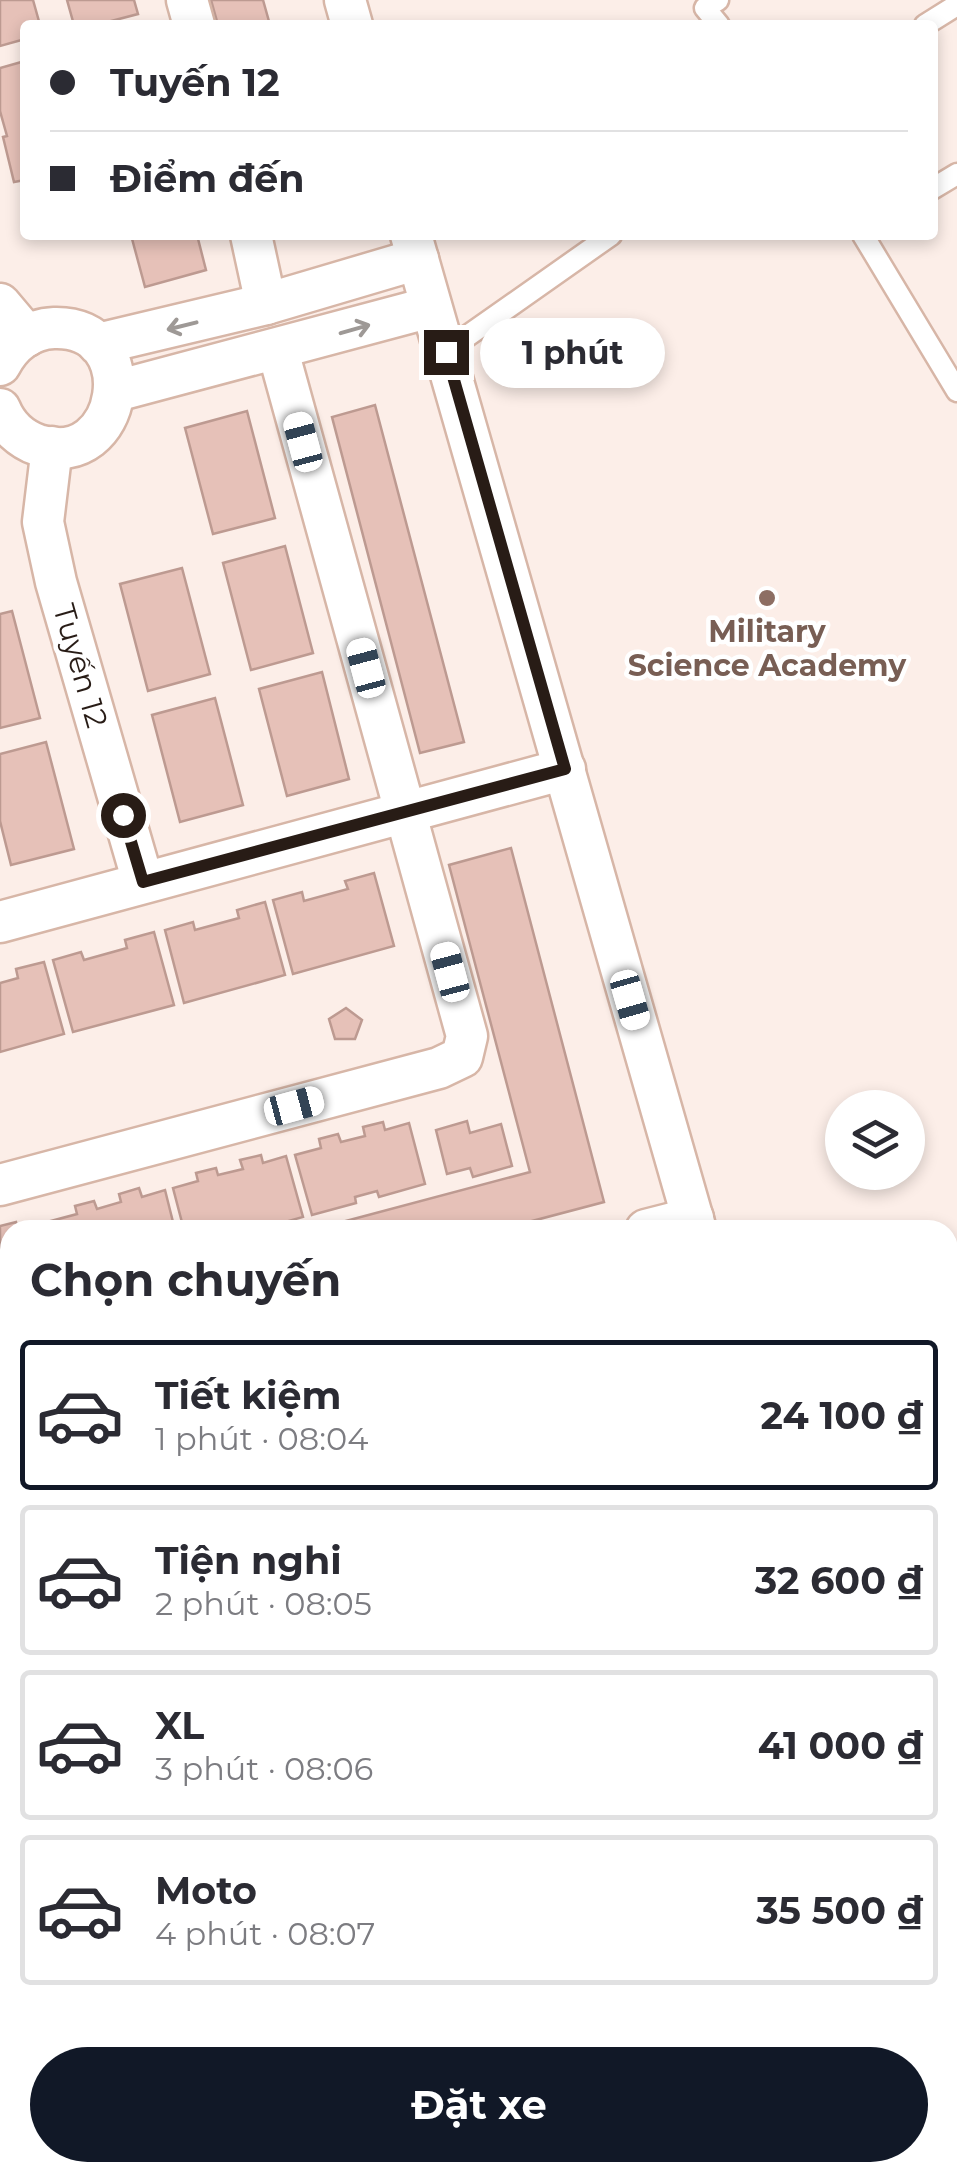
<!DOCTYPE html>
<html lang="vi">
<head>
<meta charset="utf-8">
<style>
	:root { --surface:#fff; --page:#f7f7f7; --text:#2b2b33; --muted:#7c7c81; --line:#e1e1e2; --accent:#111827 }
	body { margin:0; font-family:Montserrat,sans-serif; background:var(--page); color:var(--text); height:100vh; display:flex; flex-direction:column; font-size:38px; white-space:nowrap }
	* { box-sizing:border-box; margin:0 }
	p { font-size:32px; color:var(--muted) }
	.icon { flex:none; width:55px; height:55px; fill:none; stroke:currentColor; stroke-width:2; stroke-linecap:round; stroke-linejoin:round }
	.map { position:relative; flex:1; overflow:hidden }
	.sheet { position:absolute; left:0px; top:1220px; width:958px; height:962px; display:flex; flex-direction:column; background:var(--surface); border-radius:30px 30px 0 0; box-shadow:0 5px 15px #0003 }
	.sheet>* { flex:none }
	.top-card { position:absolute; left:20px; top:20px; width:918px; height:220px; border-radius:10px; box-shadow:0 5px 15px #0003; display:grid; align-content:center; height:220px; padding:0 30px; background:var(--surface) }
	.fabs { position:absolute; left:825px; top:1090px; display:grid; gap:20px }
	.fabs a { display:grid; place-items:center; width:100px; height:100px; border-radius:50%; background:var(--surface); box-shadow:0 5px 15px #0003; font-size:50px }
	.end { position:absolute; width:45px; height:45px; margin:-22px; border:12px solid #281c16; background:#fff; box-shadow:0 0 0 5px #fff }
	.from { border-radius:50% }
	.bubble { position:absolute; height:70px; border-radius:35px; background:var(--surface); box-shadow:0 5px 15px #0003; font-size:32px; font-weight:700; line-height:70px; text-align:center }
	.car { position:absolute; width:30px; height:60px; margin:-30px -15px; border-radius:12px; box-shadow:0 0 8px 2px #0007; background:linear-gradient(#fff 24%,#345 0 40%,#fff 0 76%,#345 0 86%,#fff 0) }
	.top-card b { display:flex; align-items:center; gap:35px; height:95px; font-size:38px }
	.top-card b+b { border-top:2px solid var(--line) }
	.top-card i { width:25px; height:25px; background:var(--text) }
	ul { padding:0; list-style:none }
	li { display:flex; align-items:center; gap:30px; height:150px; margin:0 20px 15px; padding:0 10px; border:5px solid var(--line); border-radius:10px }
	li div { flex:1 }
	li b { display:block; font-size:38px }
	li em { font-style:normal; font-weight:700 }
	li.current { border-color:var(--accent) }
	li>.icon { width:90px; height:90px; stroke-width:1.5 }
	h2 { padding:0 30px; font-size:45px; line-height:120px }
	.action { display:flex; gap:20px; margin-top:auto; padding:20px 30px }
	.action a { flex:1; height:115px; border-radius:60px; background:var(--accent); color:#fff; font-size:40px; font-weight:700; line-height:115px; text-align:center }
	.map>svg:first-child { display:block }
</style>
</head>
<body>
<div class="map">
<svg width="957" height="2182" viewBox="0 0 957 2182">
	<rect width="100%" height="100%" fill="#fceee8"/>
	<g fill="#e6c1b8" stroke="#bd9a91" stroke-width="2.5">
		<path d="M0 0H33L40 25H25V39L0 46Z"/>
		<path d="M67 0H134L138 14 96 25H74Z"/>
		<path d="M211 0H263L270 25H218Z"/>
		<path d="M25 61V180L14 182 3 137 7 136 0 111V68Z"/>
		<path d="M131 235H197L206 270 145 287Z"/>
		<path d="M375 405 464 742 420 753 332 417Z"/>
		<path d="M247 411 275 518 213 534 185 428Z"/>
		<path d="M285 546 313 653 251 670 223 563Z"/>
		<path d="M182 568 210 674 148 691 120 584Z"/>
		<path d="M12 611 40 718 0 728V614Z"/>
		<path d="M322 672 349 779 287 796 259 689Z"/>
		<path d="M215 698 243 805 180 822 152 715Z"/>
		<path d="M46 742 74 849 11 865 0 821V754Z"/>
		<path d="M511 848 604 1202 498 1230H312L530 1172 449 865Z"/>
		<path d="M374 873 394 946 293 974 273 900 302 892 304 901 348 889 345 881Z"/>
		<path d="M265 902 285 975 184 1003 165 930 193 922 195 930 239 918 237 910Z"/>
		<path d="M154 932 174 1005 73 1032 53 960 81 952 84 960 127 948 125 940Z"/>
		<path d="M44 962 64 1034 0 1052V983L18 978 16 969Z"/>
		<path d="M346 1008 362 1020 355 1039H335L329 1019Z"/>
		<path d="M467 1121 470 1133 501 1124 512 1166 473 1177 470 1168 447 1174 436 1130Z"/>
		<path d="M383 1122 385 1130 409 1123 425 1184 379 1197 377 1191 355 1197 356 1203 312 1215 295 1155 321 1148 319 1139 338 1134 341 1142 365 1136 363 1127Z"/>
		<path d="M261 1155 263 1163 286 1156 303 1217 257 1230 255 1224 234 1230H184L173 1188 198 1181 196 1173 216 1168 218 1175 243 1169 240 1160Z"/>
		<path d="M139 1188 142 1197 165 1190 175 1230H53L51 1221 77 1214 75 1206 94 1201 97 1209 121 1202 119 1194Z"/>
		<path d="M16 1222 18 1230H10V1294H0V1226Z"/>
		<path d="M10 1311V1361L0 1363V1314Z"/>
		<path d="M10 1650V1709L0 1673V1653Z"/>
		<path d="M0 1874 10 1912V2003L0 2005Z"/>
	</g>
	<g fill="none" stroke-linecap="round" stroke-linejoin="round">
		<defs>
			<g id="service">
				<path d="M718 0 705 8 719 25"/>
				<path d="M925 25 957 5"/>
				<path d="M932 189 957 174"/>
				<path d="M863 235 957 391"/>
				<path d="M446 351 611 235"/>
				<path d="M0 1831 10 1867"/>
			</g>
			<g id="minor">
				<path d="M187 0 194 25"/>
				<path d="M345 0 352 25"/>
				<path d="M251 235 266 304"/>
				<path d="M411 235 696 1230"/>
				<path d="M0 304 27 336"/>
				<path d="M98 344 266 304 418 259"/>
				<path d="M0 365C11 344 29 329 54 328 147 325 124 472 38 445 21 439 7 426 0 409"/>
				<path d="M116 391 431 307"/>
				<path d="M52 447 43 522 56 582 143 882"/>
				<path d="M0 922 565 769"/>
				<path d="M0 1185 439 1068 462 1057 467 1036 278 351"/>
				<path d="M646 1230 693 1218"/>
				<path d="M0 1399 10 1397"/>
				<path d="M0 1575 10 1572"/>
				<path d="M945 2172 947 2182"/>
			</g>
			<g id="trunk">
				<path d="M948 1839 957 1837"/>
				<path d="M948 1946 957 1943"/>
				<path d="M0 2108 10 2106"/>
				<path d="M2 2182 40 2172"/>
			</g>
		</defs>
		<use href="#service" stroke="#d7b6a7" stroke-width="25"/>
		<use href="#minor" stroke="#d7b6a7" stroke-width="45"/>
		<use href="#trunk" stroke="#d7b6a7" stroke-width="60"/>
		<use href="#service" stroke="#fff" stroke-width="20"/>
		<use href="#minor" stroke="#fff" stroke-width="40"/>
		<use href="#trunk" stroke="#fff" stroke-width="55"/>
	</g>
	<defs><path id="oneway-shaft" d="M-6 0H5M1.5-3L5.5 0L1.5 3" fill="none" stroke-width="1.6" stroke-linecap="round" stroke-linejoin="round" transform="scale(2.5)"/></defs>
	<g stroke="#9e9996">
		<use href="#oneway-shaft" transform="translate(182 326) rotate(166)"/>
		<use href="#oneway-shaft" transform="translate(355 329) rotate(-16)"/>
	</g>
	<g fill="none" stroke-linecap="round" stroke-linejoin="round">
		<path stroke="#281c16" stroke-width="12" d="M123 815 143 882 565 769 446 352"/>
	</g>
	<circle fill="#8d6e63" stroke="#fff" stroke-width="4" cx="767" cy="598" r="10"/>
	<g text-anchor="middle" stroke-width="9" stroke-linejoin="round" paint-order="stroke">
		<g font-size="30" font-weight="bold" fill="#785e54" stroke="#fff">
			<text x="767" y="642">Military<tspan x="767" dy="34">Science Academy</tspan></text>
		</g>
		<g font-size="30" fill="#281c16" stroke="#fff">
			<text transform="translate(80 666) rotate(74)" y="10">Tuyến 12</text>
		</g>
	</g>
</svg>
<div class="fabs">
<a><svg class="icon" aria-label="layers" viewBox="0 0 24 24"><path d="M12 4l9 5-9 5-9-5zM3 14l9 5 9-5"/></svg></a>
</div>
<i class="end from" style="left:123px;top:815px"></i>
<i class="end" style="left:446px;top:352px"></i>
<div class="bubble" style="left:480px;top:318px;width:185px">1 phút</div>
<i class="car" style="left:303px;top:442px;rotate:345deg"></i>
<i class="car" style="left:366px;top:668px;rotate:345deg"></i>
<i class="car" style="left:450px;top:972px;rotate:345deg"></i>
<i class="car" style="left:630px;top:1000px;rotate:164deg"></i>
<i class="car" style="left:294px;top:1106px;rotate:75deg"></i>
<div class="top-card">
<b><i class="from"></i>Tuyến 12</b>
<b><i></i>Điểm đến</b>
</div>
<section class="sheet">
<h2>Chọn chuyến</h2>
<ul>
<li class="current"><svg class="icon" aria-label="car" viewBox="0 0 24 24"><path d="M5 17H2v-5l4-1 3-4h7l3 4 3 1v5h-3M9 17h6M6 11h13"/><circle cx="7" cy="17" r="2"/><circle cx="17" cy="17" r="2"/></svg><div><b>Tiết kiệm</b><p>1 phút · 08:04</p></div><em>24 100 ₫</em></li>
<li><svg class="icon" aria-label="car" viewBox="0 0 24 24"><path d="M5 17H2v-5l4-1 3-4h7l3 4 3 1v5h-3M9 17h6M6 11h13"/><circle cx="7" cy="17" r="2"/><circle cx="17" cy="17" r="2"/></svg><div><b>Tiện nghi</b><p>2 phút · 08:05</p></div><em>32 600 ₫</em></li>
<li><svg class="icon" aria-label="car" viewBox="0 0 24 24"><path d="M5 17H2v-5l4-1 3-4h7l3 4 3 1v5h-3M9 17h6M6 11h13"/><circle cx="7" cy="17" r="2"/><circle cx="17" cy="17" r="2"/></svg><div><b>XL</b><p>3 phút · 08:06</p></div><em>41 000 ₫</em></li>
<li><svg class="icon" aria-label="car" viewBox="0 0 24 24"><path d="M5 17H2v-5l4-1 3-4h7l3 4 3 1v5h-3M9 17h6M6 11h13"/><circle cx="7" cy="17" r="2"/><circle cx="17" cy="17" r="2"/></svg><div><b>Moto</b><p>4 phút · 08:07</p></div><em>35 500 ₫</em></li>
</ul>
<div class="action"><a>Đặt xe</a></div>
</section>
</div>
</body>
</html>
